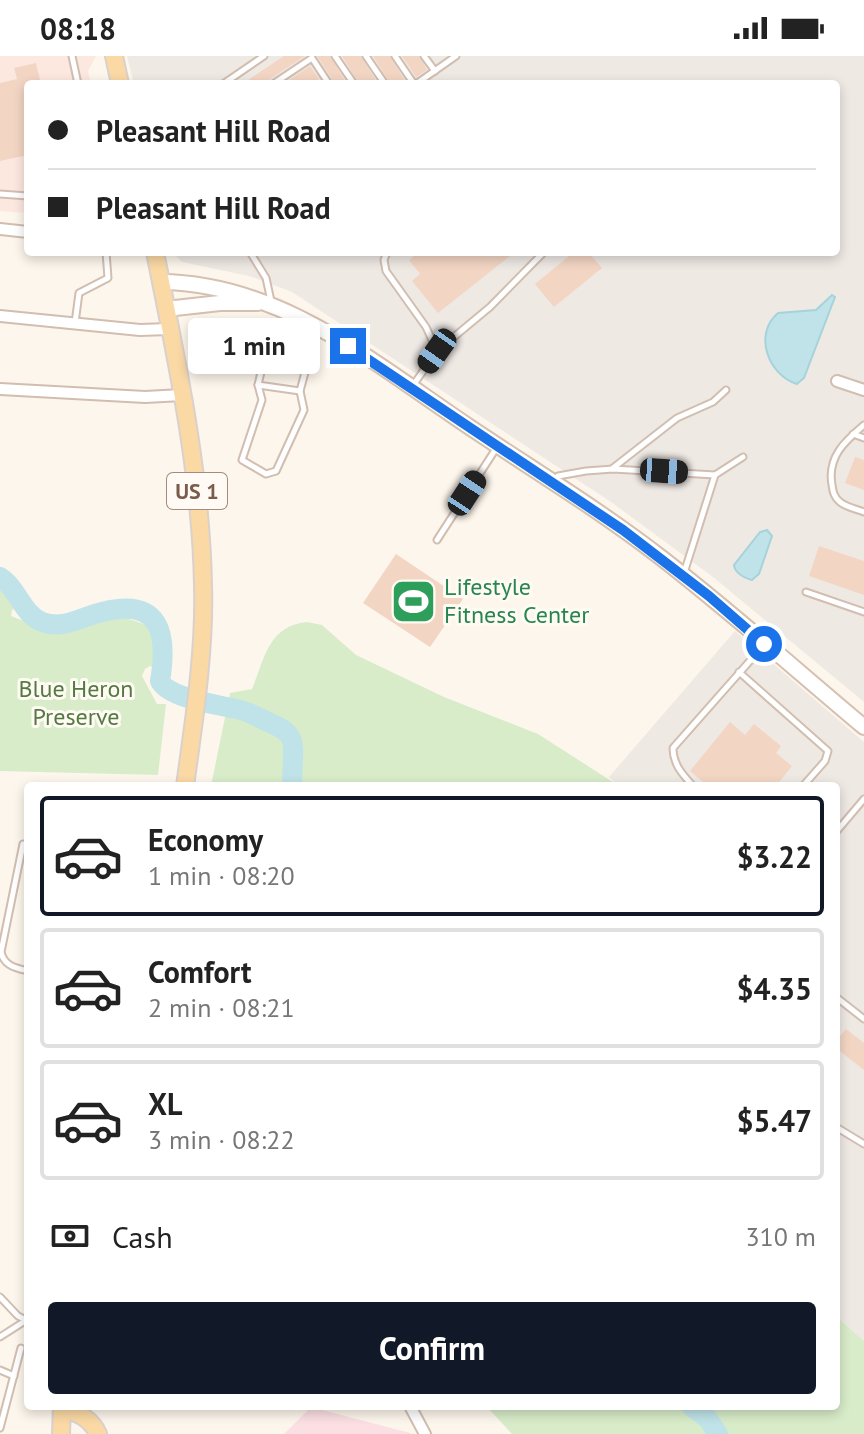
<!DOCTYPE html>
<html lang="en">
<head>
<meta charset="utf-8">
<style>
	:root { --surface:#fff; --page:#f6f6f6; --text:#222; --muted:#767676; --line:#e0e0e0; --accent:#111827 }
	body { margin:0; font-family:"PT Sans",sans-serif; background:var(--page); color:var(--text); height:100vh; display:flex; flex-direction:column; font-size:30px; white-space:nowrap }
	* { box-sizing:border-box; margin:0 }
	p { font-size:26px; color:var(--muted) }
	.icon { flex:none; width:44px; height:44px; fill:none; stroke:currentColor; stroke-width:2; stroke-linecap:round; stroke-linejoin:round }
	.map { position:relative; flex:1; overflow:hidden }
	.side { position:absolute; left:24px; top:726px; width:816px; height:628px; display:flex; flex-direction:column; background:var(--surface); border-radius:8px; box-shadow:0 4px 12px #0003 }
	.side>* { flex:none }
	.top-card { position:absolute; left:24px; top:24px; width:816px; height:176px; border-radius:8px; box-shadow:0 4px 12px #0003; display:grid; align-content:center; height:176px; padding:0 24px; background:var(--surface) }
	.end { position:absolute; width:36px; height:36px; margin:-18px; border:10px solid #1a73e8; background:#fff; box-shadow:0 0 0 4px #fff }
	.from { border-radius:50% }
	.bubble { position:absolute; height:56px; border-radius:8px; background:var(--surface); box-shadow:0 4px 12px #0003; font-size:26px; font-weight:600; line-height:56px; text-align:center }
	.car { position:absolute; width:24px; height:48px; margin:-24px -12px; border-radius:10px; box-shadow:0 0 6px 2px #0007; background:linear-gradient(#222 24%,#8ab4d8 0 40%,#222 0 76%,#8ab4d8 0 86%,#222 0) }
	.top-card b { display:flex; align-items:center; gap:28px; height:76px; font-size:30px }
	.top-card b+b { border-top:2px solid var(--line) }
	.top-card i { width:20px; height:20px; background:var(--text) }
	ul { padding:14px 0 0; list-style:none }
	li { display:flex; align-items:center; gap:24px; height:120px; margin:0 16px 12px; padding:0 8px; border:4px solid var(--line); border-radius:8px }
	li div { flex:1 }
	li b { display:block; font-size:30px }
	li em { font-style:normal; font-weight:600 }
	li.on { border-color:var(--accent) }
	li>.icon { width:72px; height:72px; stroke-width:1.5 }
	.pay { display:flex; align-items:center; gap:20px; height:88px; padding:0 24px; font-size:30px }
	.pay p { margin-inline-start:auto }
	.cta { display:flex; gap:16px; margin-top:auto; padding:16px 24px }
	.cta a { flex:1; height:92px; border-radius:8px; background:var(--accent); color:#fff; font-size:32px; font-weight:600; line-height:92px; text-align:center }
	.status { display:flex; justify-content:space-between; align-items:center; height:56px; padding:0 40px; background:var(--surface); direction:ltr }
	.status svg { height:22px; fill:currentColor }
	.map>svg:first-child { display:block }
</style>
</head>
<body>
<div class="status"><b>08:18</b><svg viewBox="0 0 49 12"><path d="M0 12V9h3v3zM5 12V6h3v6zM10 12V3h3v9zM15 12V0h3v12zM26 1h20v11H26zM47 4h2v5h-2z"/></svg></div>
<div class="map">
<svg width="864" height="1378" viewBox="0 0 864 1378">
	<rect width="100%" height="100%" fill="#fdf6ec"/>
	<path fill="#fde8e0" d="M0 0H96L88 15 91 28H28V157L0 155Z"/>
	<g fill="#efe9e4">
		<path d="M127 0H864V646L713 521 611 446 292 236 249 220 182 206 172 196H836V28H134Z"/>
		<path d="M735 575 864 686V1285L836 1260V730H619L609 721Z"/>
	</g>
	<path fill="#fbdfe3" d="M311 1351 410 1377V1378H284Z"/>
	<g fill="#d8ecc9">
		<path d="M0 527 17 545V552L12 554 11 560C25 567 45 567 56 577 71 579 79 567 92 563 112 556 138 563 155 575L159 584 156 592 160 610 157 613 150 610 145 613 142 620 157 648H166L158 719 0 715Z"/>
		<path d="M307 566 322 569 356 599 444 641 538 678 619 730H211L230 637 252 633C265 602 268 570 307 566Z"/>
		<path d="M836 1260 864 1285V1378H512L486 1350H836Z"/>
	</g>
	<g fill="#bfe3e8" stroke="#a5d3da" stroke-width="2">
		<path d="M832 239 835 241 804 322 797 328C768 319 753 278 778 257L816 254Z"/>
		<path d="M767 474 772 480 759 518 752 524C745 522 735 518 734 509L760 476Z"/>
	</g>
	<g fill="none" stroke-linecap="round" stroke-linejoin="round">
		<g stroke="#bfe3e8" stroke-width="20">
			<path d="M0 521C17 531 23 559 42 566 64 574 81 561 102 556 161 541 168 578 160 625 169 643 221 649 241 654 251 657 260 662 270 667 277 670 286 673 290 681 297 691 290 716 293 730"/>
			<path d="M691 1350 708 1363 718 1378"/>
		</g>
	</g>
	<g fill="#f3d5c3">
		<path d="M284 0H305L270 23 268 28H242Z"/>
		<path d="M317 0H330L347 28H335Z"/>
		<path d="M342 0H361L378 28H359Z"/>
		<path d="M373 0H390L407 28H390Z"/>
		<path d="M402 0H419L427 14 416 21Z"/>
		<path d="M36 7 41 28H28V99L0 105V27L17 23 14 12Z"/>
		<path d="M310 10 319 23 312 28H283Z"/>
		<path d="M419 196H515L438 257 412 225 420 218 409 204Z"/>
		<path d="M574 196H588L602 212 554 251 535 228Z"/>
		<path d="M855 401 864 404V434L845 427Z"/>
		<path d="M819 490 864 505V539L809 520Z"/>
		<path d="M396 498 463 543 430 591 363 547Z"/>
		<path d="M730 666 745 679 754 668 781 690 776 697 792 710 776 730H708L690 715Z"/>
		<path d="M846 973 864 987V1014L836 992V985Z"/>
	</g>
	<g fill="none" stroke-linecap="round" stroke-linejoin="round">
		<defs>
			<g id="lane">
				<path d="M72 0 78 28"/>
				<path d="M335 0 354 28"/>
				<path d="M366 0 385 28"/>
				<path d="M395 0 414 28"/>
				<path d="M424 0 435 15"/>
				<path d="M223 28 264 0"/>
				<path d="M273 28 312 2 329 28"/>
				<path d="M416 28 456 0"/>
				<path d="M0 138 28 140"/>
				<path d="M250 196 266 222 271 245"/>
				<path d="M387 196 384 204 386 215 426 271 437 295 412 331"/>
				<path d="M75 267 79 237 108 222 106 196"/>
				<path d="M270 277 258 329 300 335"/>
				<path d="M437 295 490 251 544 196"/>
				<path d="M258 329 262 344 242 404 266 418 276 415 304 354 300 335 316 275"/>
				<path d="M864 369C845 385 827 401 832 429 833 436 834 441 840 446 846 451 856 453 864 456"/>
				<path d="M853 378 864 382"/>
				<path d="M613 412 677 362 713 346 726 334"/>
				<path d="M555 425 558 420 586 415 613 413 715 419 743 401"/>
				<path d="M437 484 497 391"/>
				<path d="M684 517 715 419"/>
				<path d="M806 536 864 556"/>
				<path d="M739 616 828 695 825 705 803 730"/>
				<path d="M693 730C682 718 673 708 673 692L764 589"/>
				<path d="M836 776 864 743"/>
				<path d="M28 789 23 788 1 896C4 910 16 912 28 915"/>
				<path d="M836 941 864 963"/>
				<path d="M836 1071 864 1088"/>
				<path d="M0 1241 18 1260 28 1265"/>
				<path d="M0 1281 25 1265"/>
				<path d="M0 1314 14 1320"/>
				<path d="M0 1372 21 1292"/>
			</g>
			<g id="street">
				<path d="M0 173 28 176"/>
				<path d="M0 260 140 274 169 273"/>
				<path d="M837 325 864 334"/>
				<path d="M0 333 145 341 182 339"/>
				<path d="M410 1350 425 1378"/>
			</g>
			<g id="secondary">
				<path d="M161 226C280 227 374 307 468 370 532 413 598 453 659 500 729 554 796 614 864 671"/>
				<path d="M166 253 220 247H258"/>
			</g>
			<g id="primary">
				<path d="M114 0 120 28"/>
				<path d="M155 196C177 306 201 417 203 529 205 595 194 664 185 730"/>
				<path d="M62 1352C78 1357 91 1362 98 1378"/>
				<path d="M61 1378 62 1350"/>
			</g>
		</defs>
		<use href="#lane" stroke="#d1beb0" stroke-width="9"/>
		<use href="#street" stroke="#d1beb0" stroke-width="14"/>
		<use href="#secondary" stroke="#d6c0b0" stroke-width="18"/>
		<use href="#primary" stroke="#dad1cd" stroke-width="20"/>
		<use href="#lane" stroke="#fff" stroke-width="5"/>
		<use href="#street" stroke="#fff" stroke-width="10"/>
		<use href="#secondary" stroke="#fff" stroke-width="14"/>
		<use href="#primary" stroke="#fbd9a5" stroke-width="16"/>
	</g>
	<g fill="none" stroke-linecap="round" stroke-linejoin="round">
		<path stroke="#1a73e8" stroke-width="10" d="M348 290 623 474 709 540 764 588"/>
	</g>
	<defs>
		<symbol id="stadium-square" viewBox="-11 -11 22 22"><rect x="-9" y="-9" width="18" height="18" rx="4" fill="#2e9e5b" stroke="#fffaf3"/><path d="M0-5a6.5 5 0 1 0 0 10a6.5 5 0 1 0 0-10ZM-3.5-1.8h7v3.6h-7Z" fill="#fff"/></symbol>
	</defs>
	<g fill-rule="evenodd">
		<use href="#stadium-square" x="388" y="520" width="51" height="51"/>
	</g>
	<g text-anchor="middle" stroke-width="6" stroke-linejoin="round" paint-order="stroke">
		<rect fill="#fffaf3" stroke="#a28b7f" stroke-width="2" x="167" y="417" width="60" height="36" rx="6"/>
		<g font-size="22" font-weight="bold" fill="#7a5c4d">
			<text x="197" y="443">US 1</text>
		</g>
		<g font-size="24" fill="#27864d" stroke="#fffaf3" text-anchor="start">
			<text x="444" y="539">Lifestyle<tspan x="444" dy="28">Fitness Center</tspan></text>
		</g>
		<g font-size="24" fill="#537a41" stroke="#fffaf3">
			<text x="76" y="641">Blue Heron<tspan x="76" dy="28">Preserve</tspan></text>
		</g>
	</g>
</svg>
<i class="end from" style="left:764px;top:588px"></i>
<i class="end" style="left:348px;top:290px"></i>
<div class="bubble" style="left:188px;top:262px;width:132px">1 min</div>
<i class="car" style="left:437px;top:295px;rotate:215deg"></i>
<i class="car" style="left:664px;top:415px;rotate:94deg"></i>
<i class="car" style="left:467px;top:437px;rotate:33deg"></i>
<div class="top-card">
<b><i class="from"></i>Pleasant Hill Road</b>
<b><i></i>Pleasant Hill Road</b>
</div>
<section class="side">
<ul>
<li class="on"><svg class="icon" aria-label="car" viewBox="0 0 24 24"><path d="M5 17H2v-5l4-1 3-4h7l3 4 3 1v5h-3M9 17h6M6 11h13"/><circle cx="7" cy="17" r="2"/><circle cx="17" cy="17" r="2"/></svg><div><b>Economy</b><p>1 min · 08:20</p></div><em>$3.22</em></li>
<li><svg class="icon" aria-label="car" viewBox="0 0 24 24"><path d="M5 17H2v-5l4-1 3-4h7l3 4 3 1v5h-3M9 17h6M6 11h13"/><circle cx="7" cy="17" r="2"/><circle cx="17" cy="17" r="2"/></svg><div><b>Comfort</b><p>2 min · 08:21</p></div><em>$4.35</em></li>
<li><svg class="icon" aria-label="car" viewBox="0 0 24 24"><path d="M5 17H2v-5l4-1 3-4h7l3 4 3 1v5h-3M9 17h6M6 11h13"/><circle cx="7" cy="17" r="2"/><circle cx="17" cy="17" r="2"/></svg><div><b>XL</b><p>3 min · 08:22</p></div><em>$5.47</em></li>
</ul>
<div class="pay"><svg class="icon" aria-label="cash" viewBox="0 0 24 24"><path d="M3 7h18v10H3z"/><circle cx="12" cy="12" r="2"/></svg>Cash<p>310 m</p></div>
<div class="cta"><a>Confirm</a></div>
</section>
</div>
</body>
</html>
